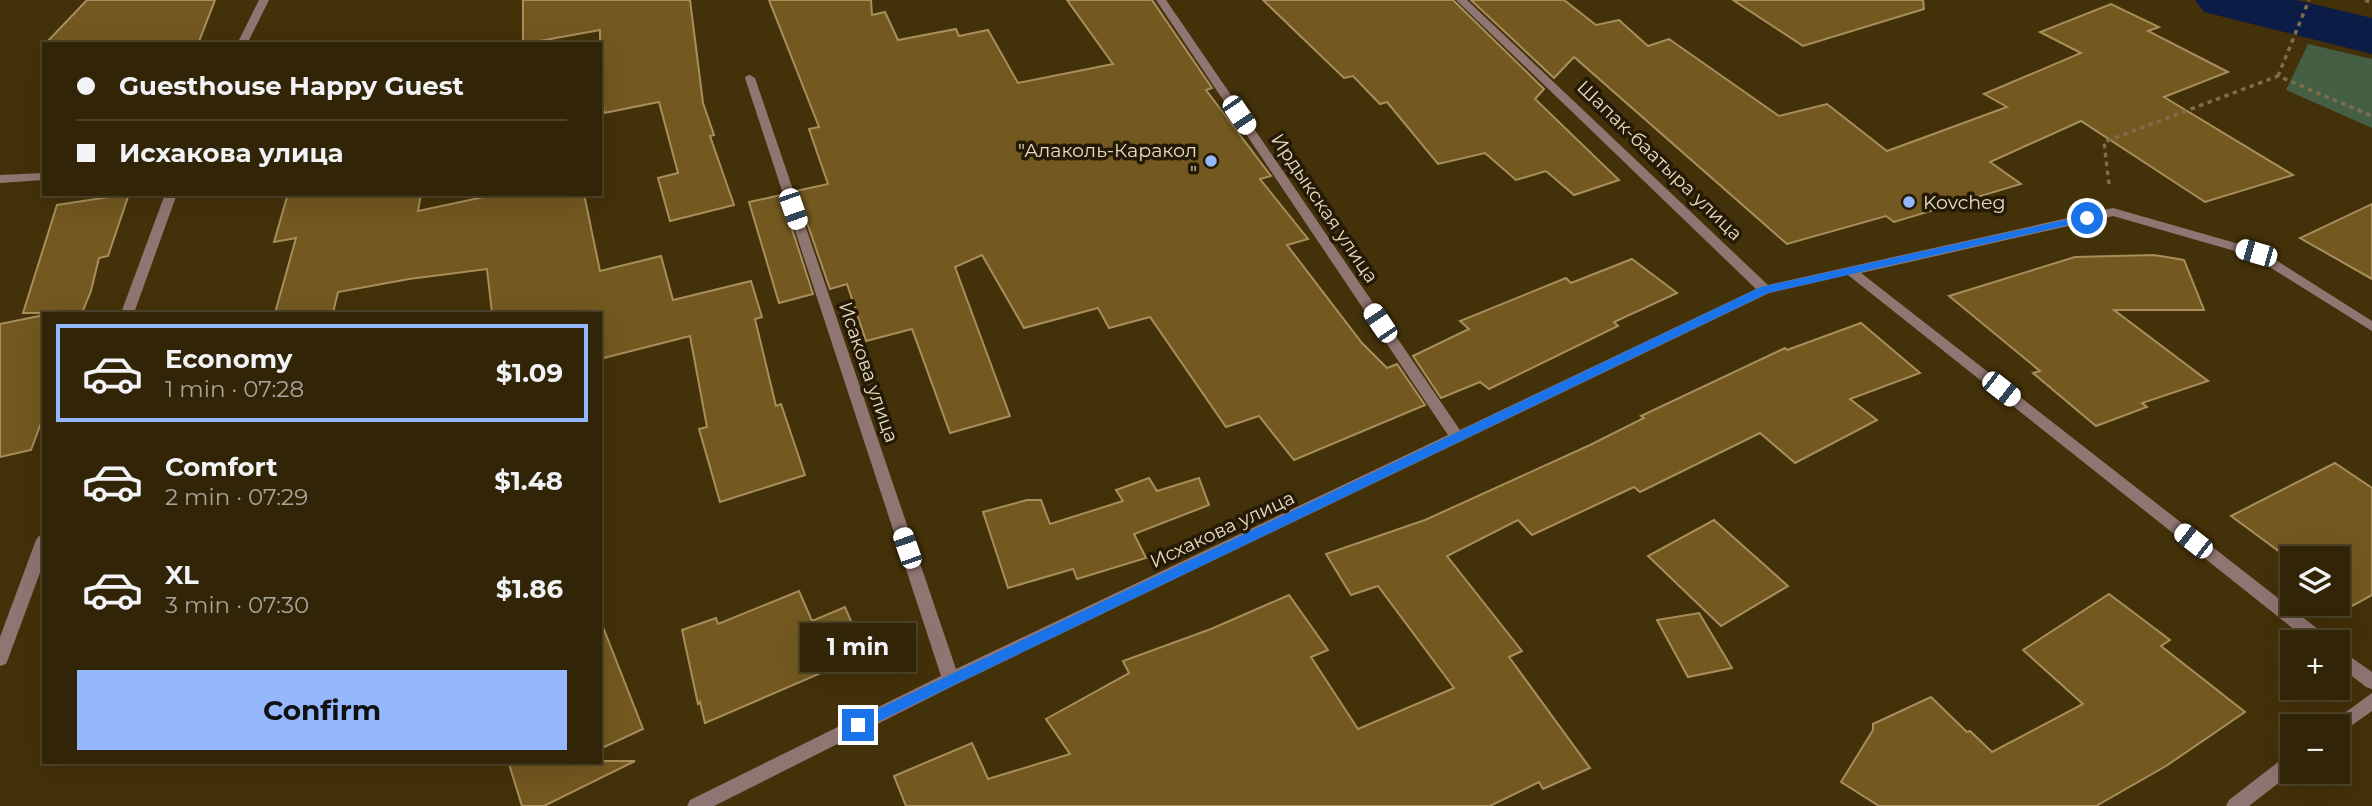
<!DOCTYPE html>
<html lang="en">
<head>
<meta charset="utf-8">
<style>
	:root { --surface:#322507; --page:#3d3115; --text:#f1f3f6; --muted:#a8a59b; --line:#4d4228; --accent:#94b7fd }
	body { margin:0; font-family:Montserrat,sans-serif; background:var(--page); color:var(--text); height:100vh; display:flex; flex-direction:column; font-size:26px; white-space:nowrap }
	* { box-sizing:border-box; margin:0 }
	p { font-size:23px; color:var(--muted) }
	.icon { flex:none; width:38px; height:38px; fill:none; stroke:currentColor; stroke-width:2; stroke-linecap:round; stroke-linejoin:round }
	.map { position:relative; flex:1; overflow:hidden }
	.drawer { position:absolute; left:42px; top:312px; width:560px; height:452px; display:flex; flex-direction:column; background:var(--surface); border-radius:0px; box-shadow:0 7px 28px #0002,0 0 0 2px var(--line) }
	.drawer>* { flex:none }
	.top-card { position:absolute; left:42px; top:42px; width:560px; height:154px; border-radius:0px; box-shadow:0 7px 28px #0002,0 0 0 2px var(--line); display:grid; align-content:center; height:154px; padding:0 35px; background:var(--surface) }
	.tools { position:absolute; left:2280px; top:546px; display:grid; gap:14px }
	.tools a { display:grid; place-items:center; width:70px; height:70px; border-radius:0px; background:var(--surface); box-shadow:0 7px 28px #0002,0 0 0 2px var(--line); font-size:35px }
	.end { position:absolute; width:32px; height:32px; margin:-16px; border:9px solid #1a73e8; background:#fff; box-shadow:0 0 0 4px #fff }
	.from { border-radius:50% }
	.bubble { position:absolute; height:49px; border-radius:0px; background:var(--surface); box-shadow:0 7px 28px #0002,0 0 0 2px var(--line); font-size:23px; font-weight:700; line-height:49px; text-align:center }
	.car { position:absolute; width:21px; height:42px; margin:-21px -10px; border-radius:9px; box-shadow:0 0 5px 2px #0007; background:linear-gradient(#fff 24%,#345 0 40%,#fff 0 76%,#345 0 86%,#fff 0) }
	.top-card b { display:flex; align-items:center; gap:24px; height:66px; font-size:26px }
	.top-card b+b { border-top:2px solid var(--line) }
	.top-card i { width:18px; height:18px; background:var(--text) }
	ul { padding:12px 0 0; list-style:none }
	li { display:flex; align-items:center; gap:21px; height:98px; margin:0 14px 10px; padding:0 21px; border:4px solid transparent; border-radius:0px }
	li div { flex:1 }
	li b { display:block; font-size:26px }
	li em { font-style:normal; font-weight:700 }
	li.selected { border-color:var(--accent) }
	li>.icon { width:63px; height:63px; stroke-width:1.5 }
	.primary-button { display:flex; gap:14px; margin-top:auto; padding:14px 35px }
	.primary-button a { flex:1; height:80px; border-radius:0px; background:var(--accent); color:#111; font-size:28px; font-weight:700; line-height:80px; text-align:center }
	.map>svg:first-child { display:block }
</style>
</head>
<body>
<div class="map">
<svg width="2372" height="806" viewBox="0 0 2372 806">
	<rect width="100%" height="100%" fill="#433109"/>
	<path fill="#455f44" d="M2308 44 2372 59V128L2286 90Z"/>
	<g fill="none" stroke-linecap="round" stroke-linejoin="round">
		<path fill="#0b1c46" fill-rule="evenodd" d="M2195 0H2296L2372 18V54L2204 12Z"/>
	</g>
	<g fill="#735920" stroke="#a78e5b" stroke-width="2">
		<path d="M87 0H215L198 44H45Z"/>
		<path d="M523 0H690L703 103 714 135 710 136 734 205 670 221 658 178 678 173 659 102 604 113 600 88V30L523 44Z"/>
		<path d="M769 0H871L872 15 885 12 898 40 956 29 959 36 988 30 1018 83 1113 64 1067 0H1152L1212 88 1206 90 1271 176 1260 179 1308 239 1287 245 1362 343 1387 368 1397 364 1425 405 1294 460 1259 416 1226 427 1150 317 1109 328 1098 308 1024 328 982 255 955 267 1010 416 950 433 912 329 866 341 847 284 830 289 796 191 828 184 809 129 819 127Z"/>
		<path d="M1263 0H1453L1544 89 1535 99 1619 180 1574 195 1546 171 1516 180 1485 153 1438 164 1387 102 1380 104 1353 76 1344 78Z"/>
		<path d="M1471 0H1564L1596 25 1619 20 1648 46 1669 39 1779 116 1827 104 1887 151 2007 107 1984 94 2081 53 2040 32 2111 4 2159 27 2148 31 2228 72 2164 97 2293 175 2205 202 2081 121 1990 162 2021 184 1894 222 1886 216 1787 244 1574 57 1554 78Z"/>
		<path d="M1733 0H1923L1924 9 1803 46Z"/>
		<path d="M129 194 108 256 99 258 91 291 82 313H23L57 205Z"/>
		<path d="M306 194H421L418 211 498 194H584L600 271 661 256 673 300 751 281 762 317 755 319 776 406 781 404 805 475 720 502 699 429 707 427 690 336 600 359V313H492L487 269 409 279 338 292 333 313H275L296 238 274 242 287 197Z"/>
		<path d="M781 195 813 294 779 303 749 202Z"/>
		<path d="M2372 204V279L2300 238Z"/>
		<path d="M2154 255 2184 260 2204 310H2114L2208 381 2142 403 2147 407 2096 426 2033 373 2040 371 1949 296 2075 257Z"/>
		<path d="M1632 259 1677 293 1614 322 1618 326 1489 389 1480 382 1441 398 1413 356 1469 329 1460 321 1566 278 1571 283Z"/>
		<path d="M44 315V415L31 450 0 457V324Z"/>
		<path d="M1861 323 1920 373 1850 399 1877 420 1795 463 1760 433 1640 492 1634 487 1532 535 1518 520 1447 556 1522 651 1509 657 1590 768 1543 789 1539 782 1490 806H906L894 776 972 743 988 779 1070 754 1046 719 1129 673 1123 661 1211 629 1289 595 1328 650 1311 657 1358 729 1454 688 1378 586 1351 595 1326 554 1425 520 1590 445 1644 418 1641 416 1785 348 1787 350Z"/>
		<path d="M2335 463 2372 488V595L2352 606 2338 595V558H2292V561L2231 516Z"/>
		<path d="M1149 478 1157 491 1199 478 1209 505 1134 534 1146 558 1077 579 1073 569 1008 588 983 512 1027 500H1041L1050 524 1123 501 1116 490Z"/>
		<path d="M1714 520 1788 586 1721 626 1648 556Z"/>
		<path d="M799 591 812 621 845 607 865 654 705 723 700 702 698 704 682 630 716 618 718 624Z"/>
		<path d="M2109 594 2170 640 2161 646 2245 712 2166 766 2096 806H1879L1841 782 1873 730V724L1931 697 1967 732 1970 731 1992 752 2083 704 2023 650Z"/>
		<path d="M1699 613 1732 668 1688 677 1657 620Z"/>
		<path d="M600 627H603L643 729 600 749Z"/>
		<path d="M508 761H635L544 806H522Z"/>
	</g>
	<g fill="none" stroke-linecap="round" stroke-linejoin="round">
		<g stroke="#7e6e4b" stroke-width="3.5" stroke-dasharray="4.5 4.5" stroke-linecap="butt">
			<path d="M2365 0 2372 3"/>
			<path d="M2278 76 2309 0"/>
			<path d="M2109 184 2104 142 2278 76 2372 116"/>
		</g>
		<g fill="#907673" fill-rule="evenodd">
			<path d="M259 0H269L247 44H237Z"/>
			<path d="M1156 0H1166L1460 430 1756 289 1456 0H1467L1768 285 2113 208 2260 250 2372 321V331L2252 256 2113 216 1861 273 2328 637 2330 642H2310L1848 275 1769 293 957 684 714 806H687L690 800 941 676 745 78 746 76 750 75 755 78 956 669 1448 435Z"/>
			<path d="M44 173V180L0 183V175Z"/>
			<path d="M165 194H177L134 313H121Z"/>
			<path d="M44 534V562L8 659 6 664 0 666V637L36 540 39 536Z"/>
			<path d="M2338 648 2372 672V689L2366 687 2338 665Z"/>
			<path d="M2372 693V711L2338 735V726H2330L2332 722Z"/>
			<path d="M2292 754 2293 772 2249 806H2226L2229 800 2286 756Z"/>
		</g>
	</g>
	<path fill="#1a73e8" d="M2087 215 2090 216V220L1768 293 863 729 858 731 851 725 853 721 1761 287Z"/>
	<g fill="#94b7fd" stroke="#241a05" stroke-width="2.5">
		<circle cx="1211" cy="161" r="7"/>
		<circle cx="1909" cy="202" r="7"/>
	</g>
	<g text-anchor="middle" stroke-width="7" stroke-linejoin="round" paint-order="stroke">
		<g font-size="19" fill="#e8dbc1" stroke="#241a05" text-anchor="end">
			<text x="1197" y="157">"Алаколь-Каракол<tspan x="1197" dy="22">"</tspan></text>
			<text x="1923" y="209" text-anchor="start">Kovcheg</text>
		</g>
		<g font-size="19" fill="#e8dbc1" stroke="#241a05">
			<text transform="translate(1660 160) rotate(44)" y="7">Шапак-баатыра улица</text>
			<text transform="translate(1325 208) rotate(56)" y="7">Ирдыкская улица</text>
			<text transform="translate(869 372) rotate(71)" y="7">Исакова улица</text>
			<text transform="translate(1222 529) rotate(-25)" y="7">Исхакова улица</text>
		</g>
	</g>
</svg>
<div class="tools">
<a><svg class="icon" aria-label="layers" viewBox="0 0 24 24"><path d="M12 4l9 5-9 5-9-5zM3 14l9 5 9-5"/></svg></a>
<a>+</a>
<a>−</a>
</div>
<i class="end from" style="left:2087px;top:218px"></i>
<i class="end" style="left:858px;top:725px"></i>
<div class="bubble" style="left:800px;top:623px;width:116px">1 min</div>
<i class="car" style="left:1239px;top:115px;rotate:146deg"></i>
<i class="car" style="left:793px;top:209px;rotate:161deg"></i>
<i class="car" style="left:2256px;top:253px;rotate:286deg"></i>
<i class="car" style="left:1380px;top:323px;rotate:326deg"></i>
<i class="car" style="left:2001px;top:389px;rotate:128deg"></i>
<i class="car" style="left:2193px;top:541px;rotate:308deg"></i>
<i class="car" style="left:907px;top:548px;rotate:341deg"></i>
<div class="top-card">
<b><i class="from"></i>Guesthouse Happy Guest</b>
<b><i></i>Исхакова улица</b>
</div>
<section class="drawer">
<ul>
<li class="selected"><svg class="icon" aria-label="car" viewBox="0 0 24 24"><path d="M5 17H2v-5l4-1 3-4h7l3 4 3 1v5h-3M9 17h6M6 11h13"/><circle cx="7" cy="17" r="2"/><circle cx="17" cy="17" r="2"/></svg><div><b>Economy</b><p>1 min · 07:28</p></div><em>$1.09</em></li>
<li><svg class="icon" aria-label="car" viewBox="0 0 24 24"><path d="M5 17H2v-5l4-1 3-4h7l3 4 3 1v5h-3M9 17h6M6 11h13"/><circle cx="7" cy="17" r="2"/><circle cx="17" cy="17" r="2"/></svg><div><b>Comfort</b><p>2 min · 07:29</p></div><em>$1.48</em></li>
<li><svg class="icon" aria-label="car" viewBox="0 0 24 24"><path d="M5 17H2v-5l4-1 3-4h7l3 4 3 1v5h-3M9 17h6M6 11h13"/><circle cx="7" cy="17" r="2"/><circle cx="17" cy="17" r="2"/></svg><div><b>XL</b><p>3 min · 07:30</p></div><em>$1.86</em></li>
</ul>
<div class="primary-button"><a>Confirm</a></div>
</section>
</div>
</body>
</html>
